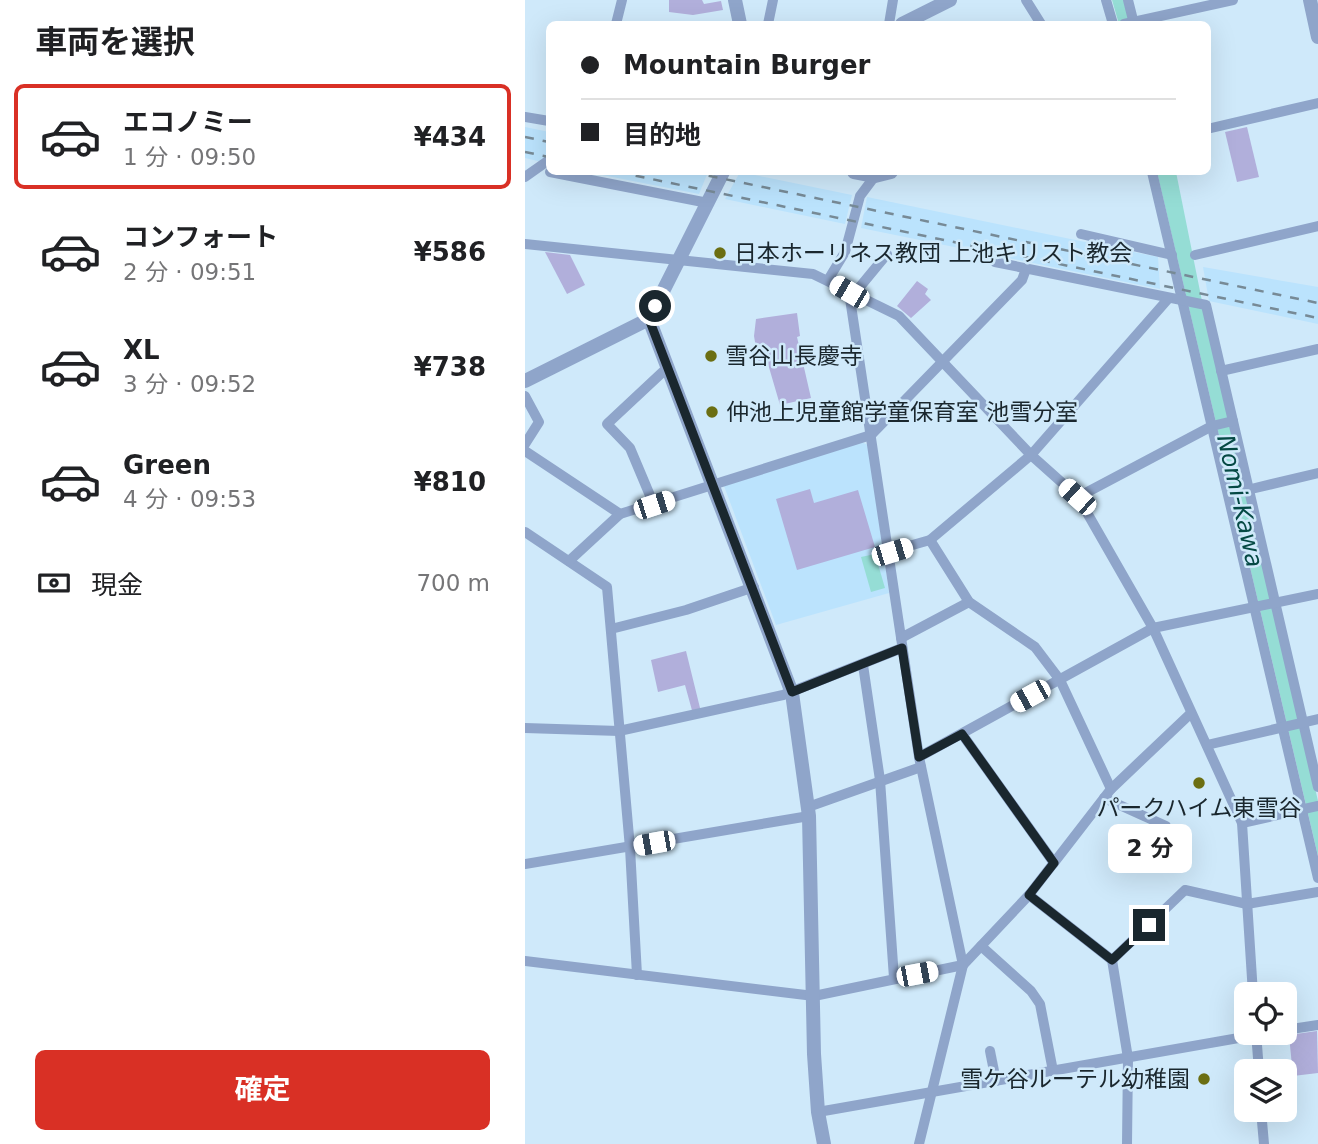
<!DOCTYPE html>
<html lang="ja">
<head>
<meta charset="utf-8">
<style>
	:root { --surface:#fff; --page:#f6f6f6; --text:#202124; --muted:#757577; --line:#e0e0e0; --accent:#d93025 }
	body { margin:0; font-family:"DejaVu Sans","Noto Sans JP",sans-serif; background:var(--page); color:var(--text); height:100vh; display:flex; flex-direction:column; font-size:26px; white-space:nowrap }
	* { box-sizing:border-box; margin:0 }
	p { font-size:23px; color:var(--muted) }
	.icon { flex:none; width:38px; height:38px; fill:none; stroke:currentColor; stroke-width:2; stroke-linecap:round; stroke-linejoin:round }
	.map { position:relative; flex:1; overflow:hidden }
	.side { display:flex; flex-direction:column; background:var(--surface); width:525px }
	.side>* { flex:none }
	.top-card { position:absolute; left:21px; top:21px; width:665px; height:154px; border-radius:10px; box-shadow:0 7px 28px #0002; display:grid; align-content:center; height:154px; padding:0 35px; background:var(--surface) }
	.tools { position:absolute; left:709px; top:982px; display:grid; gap:14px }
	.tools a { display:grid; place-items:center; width:63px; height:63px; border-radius:10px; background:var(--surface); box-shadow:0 7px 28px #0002; font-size:35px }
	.end { position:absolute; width:32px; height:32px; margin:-16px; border:9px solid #1a272e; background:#fff; box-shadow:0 0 0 4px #fff }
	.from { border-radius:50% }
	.bubble { position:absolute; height:49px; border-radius:10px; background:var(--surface); box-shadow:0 7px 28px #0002; font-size:23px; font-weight:700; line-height:49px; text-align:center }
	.car { position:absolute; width:21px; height:42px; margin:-21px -10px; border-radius:9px; box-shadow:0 0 5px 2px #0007; background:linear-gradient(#fff 24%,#345 0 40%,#fff 0 76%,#345 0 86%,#fff 0) }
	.top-card b { display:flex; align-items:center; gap:24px; height:66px; font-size:26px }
	.top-card b+b { border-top:2px solid var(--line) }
	.top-card i { width:18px; height:18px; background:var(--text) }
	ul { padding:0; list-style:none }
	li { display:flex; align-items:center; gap:21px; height:105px; margin:0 14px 10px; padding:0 21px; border:4px solid transparent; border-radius:10px }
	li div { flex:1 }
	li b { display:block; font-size:26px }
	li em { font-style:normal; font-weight:700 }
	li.selected { border-color:var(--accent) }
	li>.icon { width:63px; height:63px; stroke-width:1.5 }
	h2 { padding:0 35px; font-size:32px; line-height:84px }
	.pay { display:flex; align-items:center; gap:18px; height:77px; padding:0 35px; font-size:26px }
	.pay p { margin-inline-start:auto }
	.button { display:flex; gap:14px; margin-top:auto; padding:14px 35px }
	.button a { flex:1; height:80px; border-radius:10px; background:var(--accent); color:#fff; font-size:28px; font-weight:700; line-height:80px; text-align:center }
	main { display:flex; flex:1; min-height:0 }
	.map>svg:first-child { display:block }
</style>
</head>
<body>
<main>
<section class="side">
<h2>車両を選択</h2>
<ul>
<li class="selected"><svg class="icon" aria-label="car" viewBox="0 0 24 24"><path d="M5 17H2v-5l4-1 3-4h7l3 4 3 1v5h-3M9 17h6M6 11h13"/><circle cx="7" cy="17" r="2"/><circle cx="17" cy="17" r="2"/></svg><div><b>エコノミー</b><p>1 分 · 09:50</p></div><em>¥434</em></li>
<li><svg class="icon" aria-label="car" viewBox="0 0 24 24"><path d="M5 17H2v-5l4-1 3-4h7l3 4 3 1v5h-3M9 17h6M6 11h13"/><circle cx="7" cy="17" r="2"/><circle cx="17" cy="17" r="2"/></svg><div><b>コンフォート</b><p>2 分 · 09:51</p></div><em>¥586</em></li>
<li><svg class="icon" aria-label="car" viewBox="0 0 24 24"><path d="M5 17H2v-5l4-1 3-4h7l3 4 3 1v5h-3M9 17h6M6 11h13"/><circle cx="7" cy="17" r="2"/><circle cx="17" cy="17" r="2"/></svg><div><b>XL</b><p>3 分 · 09:52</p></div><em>¥738</em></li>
<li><svg class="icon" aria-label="car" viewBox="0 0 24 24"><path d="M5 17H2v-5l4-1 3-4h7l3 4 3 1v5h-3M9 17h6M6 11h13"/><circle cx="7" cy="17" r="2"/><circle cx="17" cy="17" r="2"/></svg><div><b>Green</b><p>4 分 · 09:53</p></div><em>¥810</em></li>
</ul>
<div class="pay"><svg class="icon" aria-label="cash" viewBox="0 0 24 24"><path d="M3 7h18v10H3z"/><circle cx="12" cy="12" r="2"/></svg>現金<p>700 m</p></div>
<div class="button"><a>確定</a></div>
</section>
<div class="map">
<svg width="793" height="1144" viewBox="0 0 793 1144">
	<rect width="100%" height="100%" fill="#cfe9fa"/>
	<g fill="#bbe3fd">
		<path d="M0 127 24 132V152L17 162 0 158Z"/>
		<path d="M62 172H183L174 194Z"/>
		<path d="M215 172 327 195 320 224 200 199Z"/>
		<path d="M342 197 633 257 635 289 336 228Z"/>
		<path d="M678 267 793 287V324L684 301Z"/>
		<path d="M336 442 343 445 364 593 251 625 199 486Z"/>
	</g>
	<g fill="#b1afdb">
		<path d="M144 0H177L179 4 196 1 198 10 168 15 144 12Z"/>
		<path d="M722 127 734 177 712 182 700 132Z"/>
		<path d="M20 252 45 255 60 285 42 294Z"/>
		<path d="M392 281 403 289 400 294 406 300 386 318 372 306Z"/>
		<path d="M272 313 275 336 272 337 286 398 255 405 243 364 234 366 229 336 231 319Z"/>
		<path d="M285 489 289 503 333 490 350 547 272 570 251 499Z"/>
		<path d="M161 651 176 712 168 714 160 685 133 692 126 660Z"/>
		<path d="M792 1031 793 1073 768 1076 764 1035Z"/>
	</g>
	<g fill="#95ddd5">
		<path d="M587 0H601L608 24H594Z"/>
		<path d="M632 172H651L678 306 793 801V856Z"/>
		<path d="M350 554 360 588 346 592 336 557Z"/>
	</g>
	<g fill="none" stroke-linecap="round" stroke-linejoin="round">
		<g stroke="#8fa5ca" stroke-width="10">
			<path d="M501 0 516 24"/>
			<path d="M581 0 588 24"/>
			<path d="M603 0 609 24"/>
			<path d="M91 24 97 0"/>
			<path d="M243 24 248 0"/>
			<path d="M364 24 368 0"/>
			<path d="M599 24 708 0"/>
			<path d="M0 117 24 121"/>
			<path d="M682 129 793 103"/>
			<path d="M25 172 183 203"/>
			<path d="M627 172 793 878"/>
			<path d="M0 177 24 160"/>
			<path d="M556 234 647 255"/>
			<path d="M0 244 288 274 374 316 506 455 553 497 628 628 717 823 728 994"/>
			<path d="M670 255 793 226"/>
			<path d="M470 262 681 305 793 787"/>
			<path d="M303 280 320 252 335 196 350 176"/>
			<path d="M324 292 394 757 438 965 394 1144"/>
			<path d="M329 294 362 254"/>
			<path d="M696 371 793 349"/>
			<path d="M0 396 14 422 0 444"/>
			<path d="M0 451 95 514"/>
			<path d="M722 490 793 473"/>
			<path d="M553 497 687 426 708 421"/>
			<path d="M129 505 105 448 82 424 143 367"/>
			<path d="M0 532 82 587 105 848 112 975"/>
			<path d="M405 540 444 602 510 647 535 680 586 789"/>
			<path d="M363 552 405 540 506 455 643 299"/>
			<path d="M44 561 95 514 346 435 497 280 501 269"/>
			<path d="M86 629 161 610 229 587"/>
			<path d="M376 638 444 602"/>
			<path d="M338 665 355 780 369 978"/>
			<path d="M0 728 94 731 258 695 377 648"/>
			<path d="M437 734 529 863"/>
			<path d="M682 745 793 719"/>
			<path d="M394 757 628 628 793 594"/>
			<path d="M579 798 641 826"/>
			<path d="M283 807 396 767"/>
			<path d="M717 823 793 806"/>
			<path d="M0 864 284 816"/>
			<path d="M504 895 587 960 603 1058 602 1144"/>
			<path d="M456 946 506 991 515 1004 528 1071"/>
			<path d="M587 960 660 890 722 904 793 892"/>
			<path d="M0 961 289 996 438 965 504 895 586 789 666 713"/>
			<path d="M760 1030 793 1025"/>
			<path d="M731 1032 734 1071"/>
			<path d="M465 1051 471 1081"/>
			<path d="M736 1110 739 1144"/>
			<path d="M293 1112 748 1032"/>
		</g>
		<g stroke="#8fa5ca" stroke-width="14">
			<path d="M210 0 215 24"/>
			<path d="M785 0 793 37"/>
			<path d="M377 24 425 0"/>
			<path d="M329 172 350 176 366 172"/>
			<path d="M124 319 267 693 284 816 289 1054 293 1112 299 1144"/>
			<path d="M0 381 124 319 198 172"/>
		</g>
		<g stroke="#778a96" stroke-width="2.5" stroke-dasharray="9 9" stroke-linecap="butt">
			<path d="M0 137 24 142"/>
			<path d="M0 152 24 157"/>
			<path d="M93 172 793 318"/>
			<path d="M166 172 793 303"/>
		</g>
	</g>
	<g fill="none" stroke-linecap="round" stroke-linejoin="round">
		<path stroke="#1a272e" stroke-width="9" d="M130 306 124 319 267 692 377 648 394 757 437 734 529 863 504 895 587 960 624 925"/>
	</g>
	<g fill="#6b6e12" stroke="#cfe9fa" stroke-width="2.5">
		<circle cx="195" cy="253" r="7"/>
		<circle cx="186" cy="356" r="7"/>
		<circle cx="187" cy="412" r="7"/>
		<circle cx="674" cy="783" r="7"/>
		<circle cx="679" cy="1079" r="7"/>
	</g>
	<g text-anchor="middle" stroke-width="5" stroke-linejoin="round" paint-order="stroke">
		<g font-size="23" fill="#1a272e" stroke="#cfe9fa" text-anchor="start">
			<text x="209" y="261">日本ホーリネス教団 上池キリスト教会</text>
			<text x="200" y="364">雪谷山長慶寺</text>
			<text x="201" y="420">仲池上児童館学童保育室 池雪分室</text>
			<text x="674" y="816" text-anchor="middle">パークハイム東雪谷</text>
			<text x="665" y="1087" text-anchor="end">雪ケ谷ルーテル幼稚園</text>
		</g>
		<g font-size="24" font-style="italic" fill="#054944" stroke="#cfe9fa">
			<text transform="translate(715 501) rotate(77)" y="8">Nomi-Kawa</text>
		</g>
	</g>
</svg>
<div class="tools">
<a><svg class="icon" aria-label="locate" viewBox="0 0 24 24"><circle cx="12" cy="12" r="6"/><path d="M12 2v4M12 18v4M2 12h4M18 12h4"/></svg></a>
<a><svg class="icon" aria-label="layers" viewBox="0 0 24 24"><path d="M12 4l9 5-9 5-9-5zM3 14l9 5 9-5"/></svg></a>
</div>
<i class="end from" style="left:130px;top:306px"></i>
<i class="end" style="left:624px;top:925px"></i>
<div class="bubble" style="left:583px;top:824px;width:84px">2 分</div>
<i class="car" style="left:324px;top:292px;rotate:300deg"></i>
<i class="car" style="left:552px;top:497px;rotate:312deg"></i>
<i class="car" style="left:129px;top:505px;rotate:72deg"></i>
<i class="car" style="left:367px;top:552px;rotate:73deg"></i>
<i class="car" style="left:505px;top:696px;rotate:241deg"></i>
<i class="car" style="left:129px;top:843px;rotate:260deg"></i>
<i class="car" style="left:392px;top:974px;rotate:79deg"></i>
<div class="top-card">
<b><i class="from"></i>Mountain Burger</b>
<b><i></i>目的地</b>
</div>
</div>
</main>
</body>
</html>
